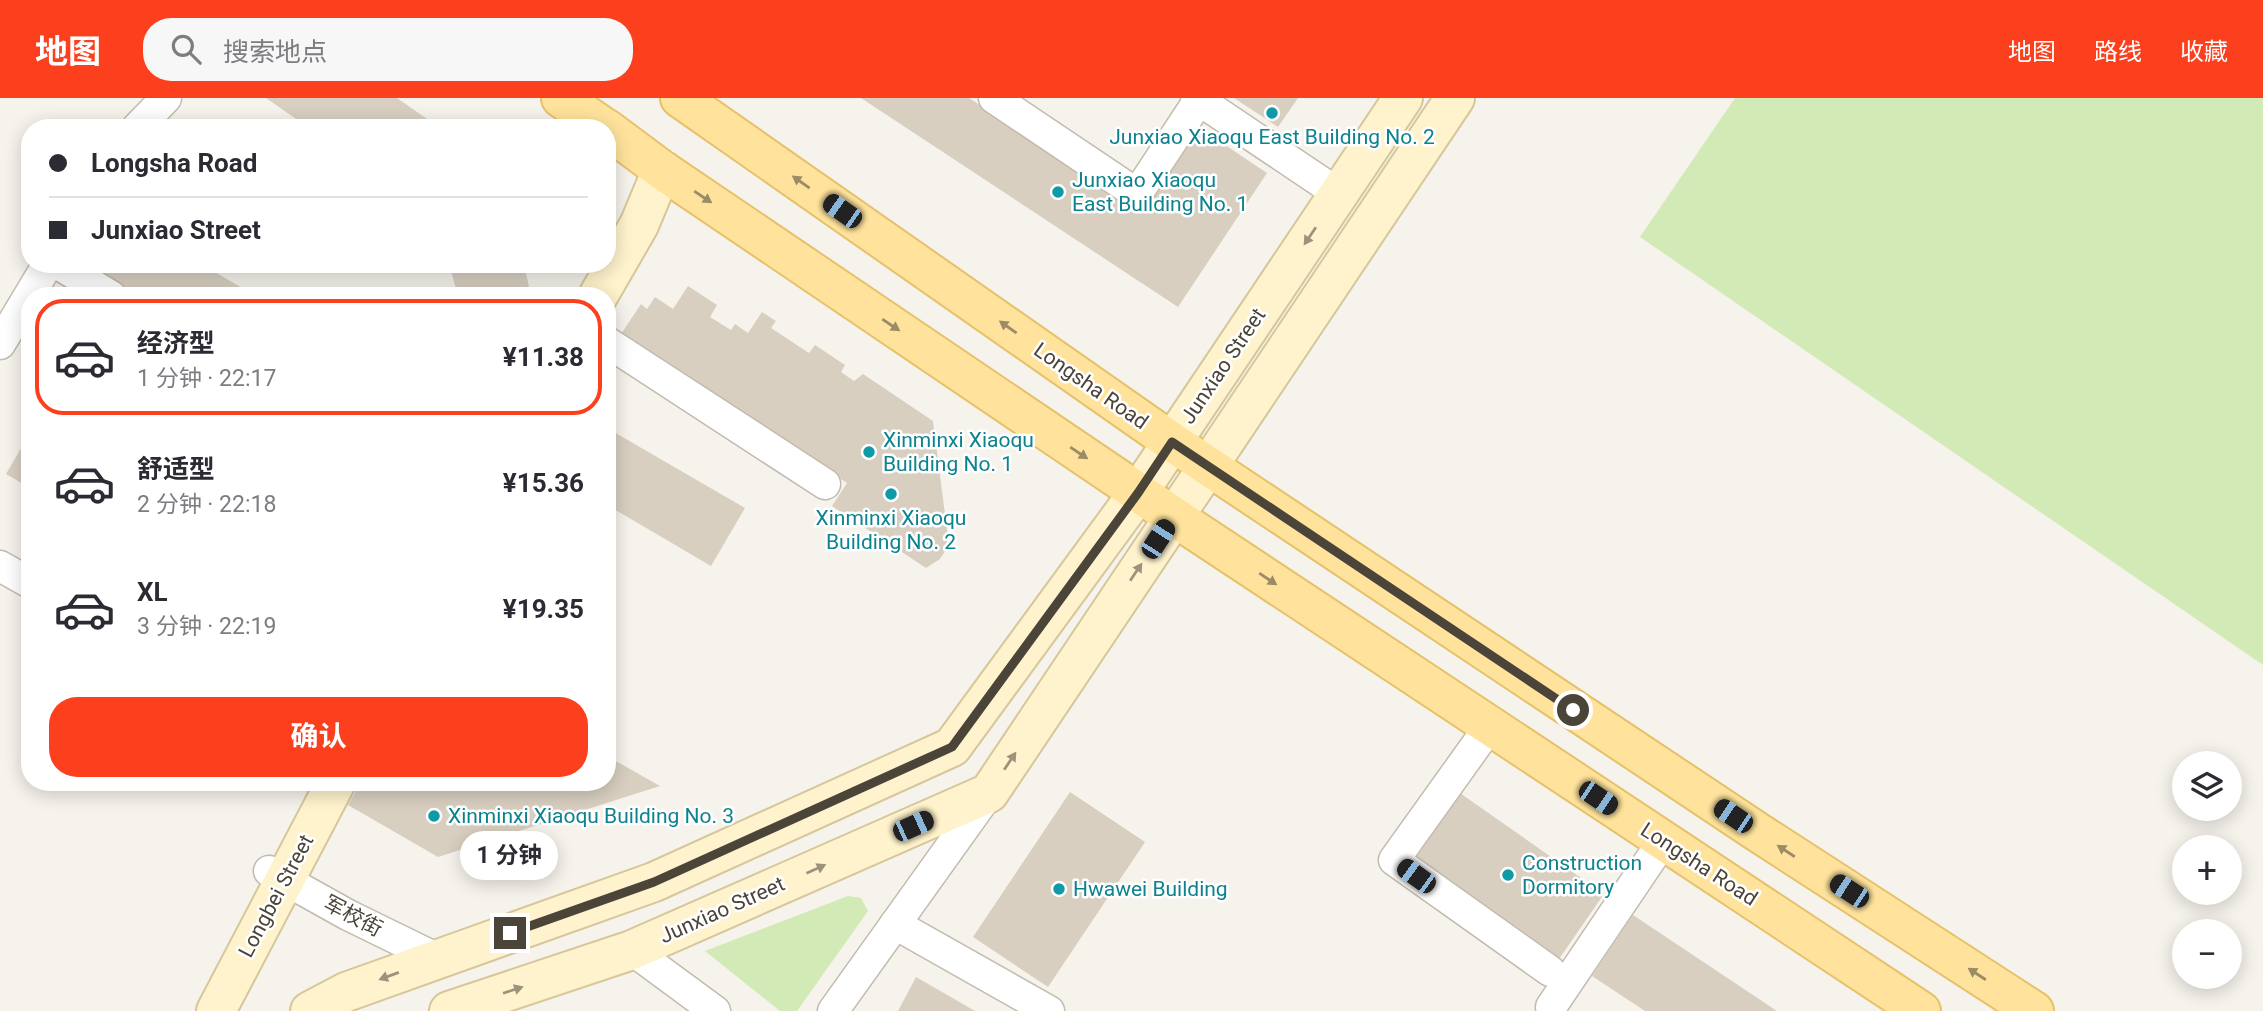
<!DOCTYPE html>
<html lang="zh">
<head>
<meta charset="utf-8">
<style>
	:root { --surface:#fff; --page:#f7f7f7; --text:#2b2b33; --muted:#7c7c81; --line:#e1e1e2; --accent:#fc3f1d }
	body { margin:0; font-family:Roboto,"Noto Sans SC",sans-serif; background:var(--page); color:var(--text); height:100vh; display:flex; flex-direction:column; font-size:26px; white-space:nowrap }
	* { box-sizing:border-box; margin:0 }
	p { font-size:23px; color:var(--muted) }
	.icon { flex:none; width:38px; height:38px; fill:none; stroke:currentColor; stroke-width:2; stroke-linecap:round; stroke-linejoin:round }
	.map { position:relative; flex:1; overflow:hidden }
	.details { position:absolute; left:21px; top:189px; width:595px; height:504px; display:flex; flex-direction:column; background:var(--surface); border-radius:28px; box-shadow:0 4px 18px #0003 }
	.details>* { flex:none }
	.guide { position:absolute; left:21px; top:21px; width:595px; height:154px; border-radius:28px; box-shadow:0 4px 18px #0003; display:grid; align-content:center; height:154px; padding:0 28px; background:var(--surface) }
	.buttons { position:absolute; left:2172px; top:653px; display:grid; gap:14px }
	.buttons a { display:grid; place-items:center; width:70px; height:70px; border-radius:50%; background:var(--surface); box-shadow:0 4px 18px #0003; font-size:35px }
	.end { position:absolute; width:32px; height:32px; margin:-16px; border:9px solid #4b4439; background:#fff; box-shadow:0 0 0 4px #fff }
	.from { border-radius:50% }
	.bubble { position:absolute; height:49px; border-radius:24px; background:var(--surface); box-shadow:0 4px 18px #0003; font-size:23px; font-weight:700; line-height:49px; text-align:center }
	.car { position:absolute; width:21px; height:42px; margin:-21px -10px; border-radius:9px; box-shadow:0 0 5px 2px #0007; background:linear-gradient(#222 24%,#8ab4d8 0 40%,#222 0 76%,#8ab4d8 0 86%,#222 0) }
	.guide b { display:flex; align-items:center; gap:24px; height:66px; font-size:26px }
	.guide b+b { border-top:2px solid var(--line) }
	.guide i { width:18px; height:18px; background:var(--text) }
	ul { padding:12px 0 0; list-style:none }
	li { display:flex; align-items:center; gap:21px; height:116px; margin:0 14px 10px; padding:0 14px; border:4px solid transparent; border-radius:28px }
	li div { flex:1 }
	li b { display:block; font-size:26px }
	li em { font-style:normal; font-weight:700 }
	li.active { border-color:var(--accent) }
	li>.icon { width:63px; height:63px; stroke-width:1.5 }
	.action { display:flex; gap:14px; margin-top:auto; padding:14px 28px }
	.action a { flex:1; height:80px; border-radius:28px; background:var(--accent); color:#fff; font-size:28px; font-weight:700; line-height:80px; text-align:center }
	header { display:flex; align-items:center; gap:42px; box-sizing:border-box; height:98px; padding:0 35px; background:var(--accent); color:#fff }
	header strong { font-size:33px }
	nav { display:flex; gap:38px; margin-inline-start:auto; font-size:24px }
	.search { width:490px; height:63px; background:var(--page); display:flex; align-items:center; gap:18px; box-sizing:border-box; padding:0 24px; border-radius:28px; color:var(--muted); font-size:26px }
	.map>svg:first-child { display:block }
</style>
</head>
<body>
<header>
<strong>地图</strong>
<div class="search"><svg class="icon" aria-label="search" viewBox="0 0 24 24"><circle cx="10" cy="10" r="6"/><path d="M15 15l6 6"/></svg>搜索地点</div>
<nav><a>地图</a><a>路线</a><a>收藏</a></nav>
</header>
<div class="map">
<svg width="2263" height="913" viewBox="0 0 2263 913">
	<rect width="100%" height="100%" fill="#f6f3ec"/>
	<g fill="#d2eab5">
		<path d="M1735 0H2263V567L1640 139Z"/>
		<path d="M848 798 861 800 868 813 797 913H780L705 853Z"/>
	</g>
	<g fill="#d8cfc1">
		<path d="M266 0H397L440 30H309Z"/>
		<path d="M861 0H969L1142 114 1198 29 1267 75 1178 209Z"/>
		<path d="M1234 0H1298L1278 29Z"/>
		<path d="M110 166H201L256 198H137L103 178Z"/>
		<path d="M449 166H524L531 198H458Z"/>
		<path d="M688 188 717 207 710 219 731 232 735 226 748 235 762 214 776 223 771 230 809 255 815 247 845 267 841 274 854 283 863 276 933 323 949 447 940 461 926 470 832 408 847 385 621 236 641 206 647 211 655 199 673 211Z"/>
		<path d="M607 330 745 410 711 468 607 407Z"/>
		<path d="M30 335V390L6 376Z"/>
		<path d="M607 658 660 688 438 759 348 707 361 684H607Z"/>
		<path d="M1457 693 1604 796 1559 861 1411 759Z"/>
		<path d="M1070 694 1145 744 1048 889 973 839Z"/>
		<path d="M1633 817 1777 913H1645L1592 878Z"/>
		<path d="M916 879 975 913H898Z"/>
	</g>
	<g fill="none" stroke-linecap="round" stroke-linejoin="round">
		<defs>
			<g id="street">
				<path d="M994 0 1137 96 1199 2"/>
				<path d="M1196 0 1339 96"/>
				<path d="M137 30 166 0"/>
				<path d="M58 166 111 198"/>
				<path d="M607 244 825 386"/>
				<path d="M0 246 48 166"/>
				<path d="M0 468 30 485"/>
				<path d="M1490 628 1394 762 1550 873"/>
				<path d="M269 773 348 817 438 861"/>
				<path d="M895 826 1049 913"/>
				<path d="M632 852 715 913"/>
				<path d="M1551 909 1663 743"/>
				<path d="M833 913 989 695"/>
			</g>
			<g id="secondary">
				<path d="M598 198 639 127 662 72"/>
				<path d="M216 913 336 684"/>
				<path d="M310 913 346 894 654 784 952 649 1138 395 1403 0"/>
				<path d="M449 913 632 852 989 695 1455 0"/>
			</g>
			<g id="primary">
				<path d="M561 0 605 30"/>
				<path d="M680 0 1172 344 1756 733 2034 913"/>
				<path d="M607 31 662 72 1173 418 1921 913"/>
			</g>
		</defs>
		<use href="#street" stroke="#c2bbae" stroke-width="33"/>
		<use href="#secondary" stroke="#d6c79b" stroke-width="42"/>
		<use href="#primary" stroke="#e6c16a" stroke-width="42"/>
		<use href="#street" stroke="#fff" stroke-width="30"/>
		<use href="#secondary" stroke="#fff3cd" stroke-width="38"/>
		<use href="#primary" stroke="#ffe39c" stroke-width="38"/>
	</g>
	<defs><path id="oneway-solid" d="M-6-.8H1V-3.2L6.5 0L1 3.2V.8H-6Z" transform="scale(1.75)"/></defs>
	<g fill="#9c8c66">
		<use href="#oneway-solid" transform="translate(801 84) rotate(-145)"/>
		<use href="#oneway-solid" transform="translate(703 99) rotate(34)"/>
		<use href="#oneway-solid" transform="translate(891 227) rotate(34)"/>
		<use href="#oneway-solid" transform="translate(1008 229) rotate(-145)"/>
		<use href="#oneway-solid" transform="translate(1079 355) rotate(34)"/>
		<use href="#oneway-solid" transform="translate(1268 481) rotate(34)"/>
		<use href="#oneway-solid" transform="translate(1786 753) rotate(-147)"/>
		<use href="#oneway-solid" transform="translate(1977 876) rotate(-147)"/>
	</g>
	<g fill="#9c937c">
		<use href="#oneway-solid" transform="translate(1310 138) rotate(124)"/>
		<use href="#oneway-solid" transform="translate(1136 474) rotate(-56)"/>
		<use href="#oneway-solid" transform="translate(1010 663) rotate(-56)"/>
		<use href="#oneway-solid" transform="translate(816 771) rotate(-24)"/>
		<use href="#oneway-solid" transform="translate(389 878) rotate(160)"/>
		<use href="#oneway-solid" transform="translate(513 892) rotate(-18)"/>
	</g>
	<g fill="none" stroke-linecap="round" stroke-linejoin="round">
		<path stroke="#4b4439" stroke-width="9" d="M510 835 654 784 952 649 1138 395 1172 344 1573 612"/>
	</g>
	<g fill="#0f9aa8" stroke="#fff" stroke-width="2.5">
		<circle cx="1272" cy="15" r="7"/>
		<circle cx="1058" cy="94" r="7"/>
		<circle cx="869" cy="354" r="7"/>
		<circle cx="891" cy="396" r="7"/>
		<circle cx="434" cy="718" r="7"/>
		<circle cx="1508" cy="777" r="7"/>
		<circle cx="1059" cy="791" r="7"/>
	</g>
	<g text-anchor="middle" stroke-width="5" stroke-linejoin="round" paint-order="stroke">
		<g font-size="21" fill="#0d838f" stroke="#fff" text-anchor="start">
			<text x="1272" y="46" text-anchor="middle">Junxiao Xiaoqu East Building No. 2</text>
			<text x="1072" y="89">Junxiao Xiaoqu<tspan x="1072" dy="24">East Building No. 1</tspan></text>
			<text x="883" y="349">Xinminxi Xiaoqu<tspan x="883" dy="24">Building No. 1</tspan></text>
			<text x="891" y="427" text-anchor="middle">Xinminxi Xiaoqu<tspan x="891" dy="24">Building No. 2</tspan></text>
			<text x="448" y="725">Xinminxi Xiaoqu Building No. 3</text>
			<text x="1522" y="772">Construction<tspan x="1522" dy="24">Dormitory</tspan></text>
			<text x="1073" y="798">Hwawei Building</text>
		</g>
		<g font-size="21" fill="#4b4439" stroke="#fff">
			<text transform="translate(1223 268) rotate(-56)" y="7">Junxiao Street</text>
			<text transform="translate(1091 288) rotate(35)" y="7">Longsha Road</text>
			<text transform="translate(1699 766) rotate(33)" y="7">Longsha Road</text>
			<text transform="translate(276 798) rotate(-62)" y="7">Longbei Street</text>
			<text transform="translate(722 812) rotate(-24)" y="7">Junxiao Street</text>
			<text transform="translate(353 818) rotate(28)" y="7">军校街</text>
		</g>
	</g>
</svg>
<div class="buttons">
<a><svg class="icon" aria-label="layers" viewBox="0 0 24 24"><path d="M12 4l9 5-9 5-9-5zM3 14l9 5 9-5"/></svg></a>
<a>+</a>
<a>−</a>
</div>
<i class="end from" style="left:1573px;top:612px"></i>
<i class="end" style="left:510px;top:835px"></i>
<div class="bubble" style="left:460px;top:733px;width:98px">1 分钟</div>
<i class="car" style="left:842px;top:113px;rotate:305deg"></i>
<i class="car" style="left:1158px;top:441px;rotate:33deg"></i>
<i class="car" style="left:1598px;top:700px;rotate:124deg"></i>
<i class="car" style="left:1733px;top:718px;rotate:304deg"></i>
<i class="car" style="left:913px;top:728px;rotate:66deg"></i>
<i class="car" style="left:1416px;top:778px;rotate:306deg"></i>
<i class="car" style="left:1849px;top:793px;rotate:303deg"></i>
<div class="guide">
<b><i class="from"></i>Longsha Road</b>
<b><i></i>Junxiao Street</b>
</div>
<section class="details">
<ul>
<li class="active"><svg class="icon" aria-label="car" viewBox="0 0 24 24"><path d="M5 17H2v-5l4-1 3-4h7l3 4 3 1v5h-3M9 17h6M6 11h13"/><circle cx="7" cy="17" r="2"/><circle cx="17" cy="17" r="2"/></svg><div><b>经济型</b><p>1 分钟 · 22:17</p></div><em>¥11.38</em></li>
<li><svg class="icon" aria-label="car" viewBox="0 0 24 24"><path d="M5 17H2v-5l4-1 3-4h7l3 4 3 1v5h-3M9 17h6M6 11h13"/><circle cx="7" cy="17" r="2"/><circle cx="17" cy="17" r="2"/></svg><div><b>舒适型</b><p>2 分钟 · 22:18</p></div><em>¥15.36</em></li>
<li><svg class="icon" aria-label="car" viewBox="0 0 24 24"><path d="M5 17H2v-5l4-1 3-4h7l3 4 3 1v5h-3M9 17h6M6 11h13"/><circle cx="7" cy="17" r="2"/><circle cx="17" cy="17" r="2"/></svg><div><b>XL</b><p>3 分钟 · 22:19</p></div><em>¥19.35</em></li>
</ul>
<div class="action"><a>确认</a></div>
</section>
</div>
</body>
</html>
